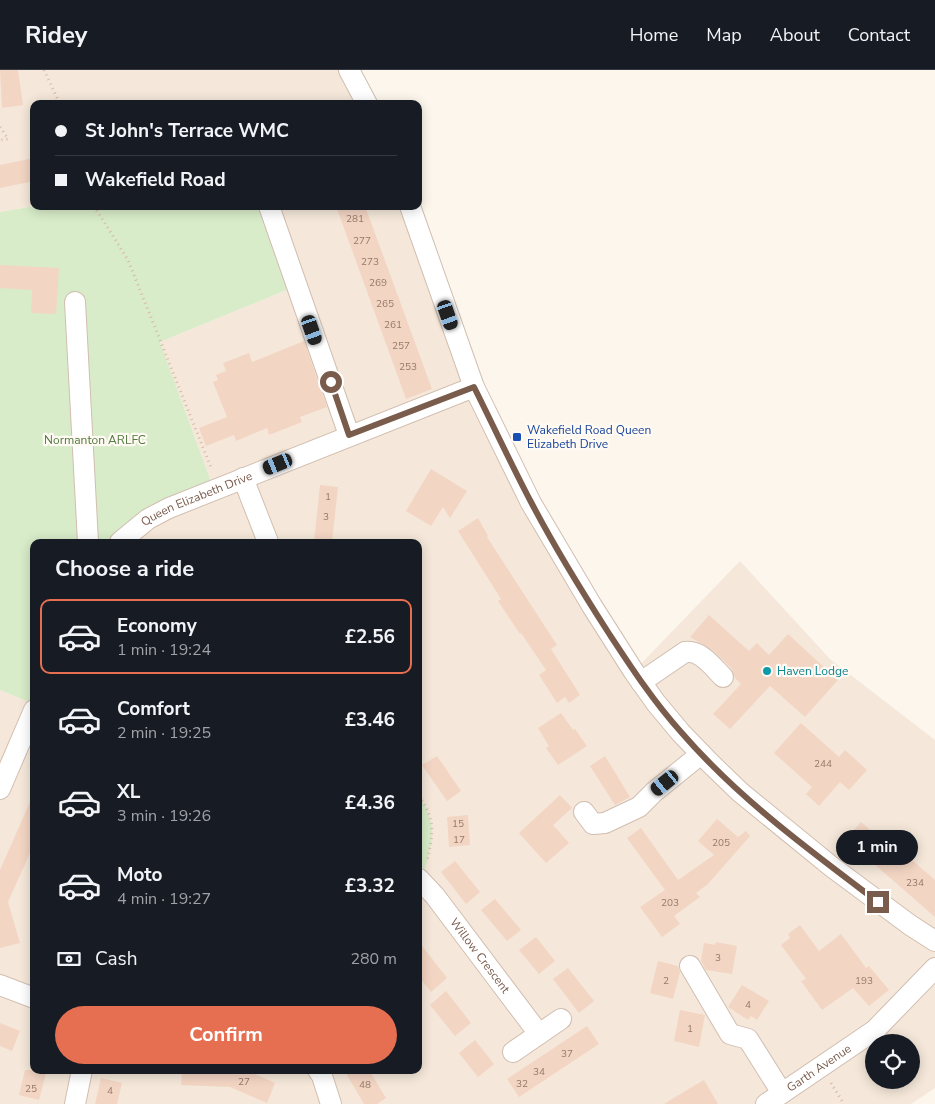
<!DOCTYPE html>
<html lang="en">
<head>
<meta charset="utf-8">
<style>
	:root { --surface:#171b24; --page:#242831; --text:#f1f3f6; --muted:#9ea1a6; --line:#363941; --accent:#e76f51 }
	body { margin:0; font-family:"Nunito Sans",sans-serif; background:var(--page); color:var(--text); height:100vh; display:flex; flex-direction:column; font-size:19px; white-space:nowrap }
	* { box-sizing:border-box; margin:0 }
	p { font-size:16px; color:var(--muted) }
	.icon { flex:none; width:28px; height:28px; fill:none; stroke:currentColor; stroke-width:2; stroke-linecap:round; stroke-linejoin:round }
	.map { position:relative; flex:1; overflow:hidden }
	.side { position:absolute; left:30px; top:469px; width:392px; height:535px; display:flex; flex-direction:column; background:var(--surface); border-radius:10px; box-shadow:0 2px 12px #0003 }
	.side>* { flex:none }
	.banner { position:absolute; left:30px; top:30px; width:392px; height:110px; border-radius:10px; box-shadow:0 2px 12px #0003; display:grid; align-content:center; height:110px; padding:0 25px; background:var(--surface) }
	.buttons { position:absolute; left:865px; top:964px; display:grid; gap:10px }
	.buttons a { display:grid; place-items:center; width:55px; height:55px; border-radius:50%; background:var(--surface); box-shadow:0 2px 12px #0003; font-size:25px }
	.end { position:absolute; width:22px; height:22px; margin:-11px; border:6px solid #7a5c4d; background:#fff; box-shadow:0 0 0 2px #fff }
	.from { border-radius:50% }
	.bubble { position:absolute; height:35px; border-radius:18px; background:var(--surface); box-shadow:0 2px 12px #0003; font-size:16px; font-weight:700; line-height:35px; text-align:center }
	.car { position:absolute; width:15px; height:30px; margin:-15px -8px; border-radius:6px; box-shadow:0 0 4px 1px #0007; background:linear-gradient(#222 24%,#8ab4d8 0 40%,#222 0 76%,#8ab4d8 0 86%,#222 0) }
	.banner b { display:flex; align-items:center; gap:18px; height:48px; font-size:19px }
	.banner b+b { border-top:1px solid var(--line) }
	.banner i { width:12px; height:12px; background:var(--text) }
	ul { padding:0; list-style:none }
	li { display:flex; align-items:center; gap:15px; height:75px; margin:0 10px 8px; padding:0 15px; border:2px solid transparent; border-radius:10px }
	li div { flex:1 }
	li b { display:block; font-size:19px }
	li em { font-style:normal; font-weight:700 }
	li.active { border-color:var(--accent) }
	li>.icon { width:45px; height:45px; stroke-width:1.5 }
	h2 { padding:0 25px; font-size:22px; line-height:60px }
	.pay { display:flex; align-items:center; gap:12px; height:55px; padding:0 25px; font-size:19px }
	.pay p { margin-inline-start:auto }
	.button { display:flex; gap:10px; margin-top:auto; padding:10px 25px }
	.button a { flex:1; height:58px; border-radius:30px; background:var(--accent); color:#fff; font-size:20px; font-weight:700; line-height:58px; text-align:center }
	header { display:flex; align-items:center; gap:30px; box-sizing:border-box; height:70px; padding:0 25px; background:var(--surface); border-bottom:1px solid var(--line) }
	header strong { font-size:24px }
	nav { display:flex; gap:28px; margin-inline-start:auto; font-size:18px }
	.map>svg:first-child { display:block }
</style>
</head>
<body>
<header>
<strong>Ridey</strong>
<nav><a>Home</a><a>Map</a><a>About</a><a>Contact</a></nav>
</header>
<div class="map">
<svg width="935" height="1034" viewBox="0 0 935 1034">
	<rect width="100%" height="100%" fill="#fdf6ec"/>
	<g fill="#f5e8da" fill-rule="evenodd">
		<path d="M0 0H349L367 34H34V136L0 142Z"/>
		<path d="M262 136H410L474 317 634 601 740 491 830 589 935 670V1018L911 1034H0V620L34 634V1000H419V472H120L214 420 160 272 289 219ZM874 972H911V1010H874Z"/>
	</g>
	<g fill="#d8ecc9">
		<path d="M34 136H262L289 219 160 272 214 420 120 472H34V634L0 620V142Z"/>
		<path d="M419 726C441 758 430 777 422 811L419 809Z"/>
	</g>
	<g fill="#f3d5c3">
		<path d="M0 0H18L23 35 2 38Z"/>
		<path d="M34 88V111L0 118V95Z"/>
		<path d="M336 136H365L432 319 406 329Z"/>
		<path d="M0 195 59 198 56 244 31 243 32 220 0 218Z"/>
		<path d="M304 271 327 337 300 347 302 352 269 365 267 358 236 371 234 365 206 376 199 358 227 347 213 312 218 310 216 305 226 301 223 293 249 283 252 292Z"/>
		<path d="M431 399 467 421 450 448 443 437 431 456 406 441Z"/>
		<path d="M320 415 338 417 332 472H314Z"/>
		<path d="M478 448 488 466 487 467 557 575 551 579 580 625 569 633 565 627 557 633 539 605 546 600 521 563 520 564 498 531 501 529 458 461Z"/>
		<path d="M709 545 749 581 757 573 769 585 788 564 838 610 805 647 770 616 730 659 713 644 741 614 735 608 732 599 714 581 690 567Z"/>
		<path d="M561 643 573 660 575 659 587 676 558 695 546 678 549 676 538 658Z"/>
		<path d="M801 653 839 687 845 680 867 700 849 720 840 712 819 736 806 724 812 717 774 683Z"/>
		<path d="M437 686 461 721 447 731 422 695Z"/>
		<path d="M605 686 630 727 615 735 590 696Z"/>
		<path d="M34 723V774L8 832 20 873 0 878V800Z"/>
		<path d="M560 725 572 738 553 755 569 773 546 793 519 763Z"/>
		<path d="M468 745 470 775 449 777 447 747Z"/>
		<path d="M717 749 738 767 746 761 750 766 708 814 696 823 700 827 674 846 680 854 662 867 640 837 665 820 627 768 641 758 678 810 714 785 698 771Z"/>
		<path d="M861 752 880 769 883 765 935 810V847L865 786 867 785 847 768Z"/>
		<path d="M455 791 480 822 466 834 441 802Z"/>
		<path d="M495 829 521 860 507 871 481 840Z"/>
		<path d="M800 855 819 881 841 864 866 898 869 896 889 920 869 936 853 918 822 940 801 911 806 909 781 875 790 868 788 864Z"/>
		<path d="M536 867 555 891 539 904 519 880Z"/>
		<path d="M419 872 447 908 431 922 419 907Z"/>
		<path d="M716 872 737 876 732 904 706 900 701 891 704 873 715 875Z"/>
		<path d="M658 891 678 896 680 902 673 929 650 923Z"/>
		<path d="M568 898 594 931 579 943 553 909Z"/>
		<path d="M742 915 769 931 757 950 751 946 748 950 728 937Z"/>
		<path d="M446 921 471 953 455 966 430 935Z"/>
		<path d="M680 940 705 945 699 977 674 971Z"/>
		<path d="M0 953 20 961 12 981 0 976Z"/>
		<path d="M587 956 599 974 519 1027 507 1009Z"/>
		<path d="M475 970 494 994 478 1007 459 983Z"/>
		<path d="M25 1000H47L39 1030 19 1025Z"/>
		<path d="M182 1000H246L275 1013 267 1033 230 1017 181 1015Z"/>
		<path d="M344 1000H369L386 1028 377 1034H364Z"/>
		<path d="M101 1008 122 1013 117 1034H95Z"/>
		<path d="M704 1010 718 1034H664L687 1020Z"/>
	</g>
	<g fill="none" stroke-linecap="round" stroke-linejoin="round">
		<defs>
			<g id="minor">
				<path d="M349 0 367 34"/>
				<path d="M269 136 349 365"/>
				<path d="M410 136 474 317 531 433 592 536 634 602 656 633 681 663 709 692 740 722 832 797 910 855 935 871"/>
				<path d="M75 232 88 472"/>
				<path d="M243 408 268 472"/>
				<path id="s1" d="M120 472 148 449 169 438 474 317"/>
				<path d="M641 612 685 582C701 580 712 596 723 607"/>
				<path d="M0 719 34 640"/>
				<path d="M584 742 593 754 605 753 639 737 654 722 701 684"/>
				<path id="s2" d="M419 809 435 826 539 964"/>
				<path d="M690 896 730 964 748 969 782 1023"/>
				<path d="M0 915 34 928"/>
				<path d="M513 982 561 949"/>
				<path d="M318 1000 322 1006 331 1034"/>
				<path d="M75 1034 82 1000"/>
				<path id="s3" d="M766 1034 875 960 935 898"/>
			</g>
		</defs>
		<use href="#minor" stroke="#d1beb0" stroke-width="22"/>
		<g stroke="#d9b8a5" stroke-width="3" stroke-dasharray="1 4" stroke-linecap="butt">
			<path d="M44 0 60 34"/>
			<path d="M0 57 8 69 0 70"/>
			<path d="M94 136 128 190 212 400"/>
			<path d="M419 726C436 750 433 764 427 791"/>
			<path d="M831 1013 844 1034"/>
		</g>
		<use href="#minor" stroke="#fff" stroke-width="20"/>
	</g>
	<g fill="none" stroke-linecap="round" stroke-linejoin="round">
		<path stroke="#7a5c4d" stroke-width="6" d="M331 312 349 365 474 317C493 355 511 394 531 432 554 476 581 520 608 562 631 597 653 631 681 662 738 728 809 780 878 832"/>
	</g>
	<rect fill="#1a4fb4" stroke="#fffaf3" stroke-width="2" x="512" y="362" width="10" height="10" rx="2.5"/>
	<circle fill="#0f9aa8" stroke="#fffaf3" stroke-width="2" cx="767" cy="601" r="5"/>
	<g text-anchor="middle" stroke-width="4.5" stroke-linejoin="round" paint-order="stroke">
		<g font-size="10" fill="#987a6a">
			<text x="355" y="152">281</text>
			<text x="362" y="174">277</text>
			<text x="370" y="195">273</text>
			<text x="378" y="216">269</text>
			<text x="385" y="237">265</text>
			<text x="393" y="258">261</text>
			<text x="401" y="279">257</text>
			<text x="408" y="300">253</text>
			<text x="328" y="430">1</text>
			<text x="326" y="450">3</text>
			<text x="823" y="697">244</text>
			<text x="458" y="757">15</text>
			<text x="459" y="773">17</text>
			<text x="721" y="776">205</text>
			<text x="915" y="816">234</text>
			<text x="670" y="836">203</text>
			<text x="718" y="891">3</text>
			<text x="666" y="914">2</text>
			<text x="864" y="914">193</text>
			<text x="748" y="938">4</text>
			<text x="690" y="962">1</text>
			<text x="567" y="987">37</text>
			<text x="539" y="1005">34</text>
			<text x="244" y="1015">27</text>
			<text x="522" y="1017">32</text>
			<text x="365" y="1018">48</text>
			<text x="31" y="1022">25</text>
			<text x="110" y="1024">4</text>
		</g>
		<g font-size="12" fill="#164399" stroke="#fffaf3" text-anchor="start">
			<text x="527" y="364">Wakefield Road Queen<tspan x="527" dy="14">Elizabeth Drive</tspan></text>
		</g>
		<g font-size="12" fill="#537a41" stroke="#fffaf3">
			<text x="95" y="374">Normanton ARLFC</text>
		</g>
		<g font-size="12" fill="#7a5c4d" stroke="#fffaf3">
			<text dy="4" stroke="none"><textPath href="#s1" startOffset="89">Queen Elizabeth Drive</textPath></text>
			<text dy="4" stroke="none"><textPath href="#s2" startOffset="98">Willow Crescent</textPath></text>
			<text dy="4" stroke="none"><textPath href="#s3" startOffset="64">Garth Avenue</textPath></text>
		</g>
		<g font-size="12" fill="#0d838f" stroke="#fffaf3" text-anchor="start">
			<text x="777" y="605">Haven Lodge</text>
		</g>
	</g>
</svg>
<div class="buttons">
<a><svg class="icon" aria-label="locate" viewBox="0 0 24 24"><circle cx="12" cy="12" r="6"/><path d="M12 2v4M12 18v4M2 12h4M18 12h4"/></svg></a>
</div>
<i class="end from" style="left:331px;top:312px"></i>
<i class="end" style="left:878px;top:832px"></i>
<div class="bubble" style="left:836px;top:760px;width:82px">1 min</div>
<i class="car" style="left:448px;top:245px;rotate:161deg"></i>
<i class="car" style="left:312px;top:260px;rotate:161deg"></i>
<i class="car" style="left:278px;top:394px;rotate:248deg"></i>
<i class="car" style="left:665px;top:713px;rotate:231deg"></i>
<div class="banner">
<b><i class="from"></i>St John's Terrace WMC</b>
<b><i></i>Wakefield Road</b>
</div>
<section class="side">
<h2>Choose a ride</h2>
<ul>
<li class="active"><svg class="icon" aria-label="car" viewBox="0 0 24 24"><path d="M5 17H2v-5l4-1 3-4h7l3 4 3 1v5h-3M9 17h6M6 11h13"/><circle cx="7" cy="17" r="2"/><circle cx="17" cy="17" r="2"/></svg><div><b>Economy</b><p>1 min · 19:24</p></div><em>£2.56</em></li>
<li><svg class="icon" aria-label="car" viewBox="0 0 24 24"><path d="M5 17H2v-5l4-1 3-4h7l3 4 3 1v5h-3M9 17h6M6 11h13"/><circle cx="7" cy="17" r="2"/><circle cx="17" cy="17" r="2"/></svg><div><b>Comfort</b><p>2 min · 19:25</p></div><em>£3.46</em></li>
<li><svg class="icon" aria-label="car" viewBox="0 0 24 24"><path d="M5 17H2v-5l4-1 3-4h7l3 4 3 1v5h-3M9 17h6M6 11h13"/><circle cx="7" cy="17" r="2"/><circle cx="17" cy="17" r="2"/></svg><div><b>XL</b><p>3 min · 19:26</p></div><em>£4.36</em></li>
<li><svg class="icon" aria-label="car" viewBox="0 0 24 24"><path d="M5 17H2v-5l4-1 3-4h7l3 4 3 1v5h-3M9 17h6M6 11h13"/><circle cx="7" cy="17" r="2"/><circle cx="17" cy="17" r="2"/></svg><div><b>Moto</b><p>4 min · 19:27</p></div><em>£3.32</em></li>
</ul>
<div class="pay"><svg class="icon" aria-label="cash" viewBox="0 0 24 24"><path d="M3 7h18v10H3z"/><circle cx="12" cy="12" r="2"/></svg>Cash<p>280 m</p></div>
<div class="button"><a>Confirm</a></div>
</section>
</div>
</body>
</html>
